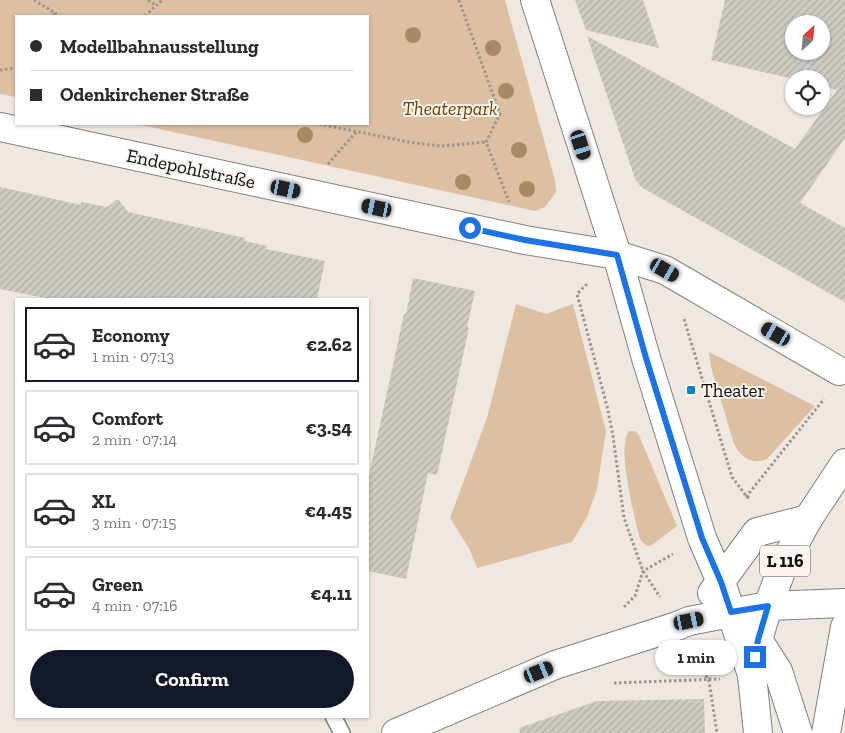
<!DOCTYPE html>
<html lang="en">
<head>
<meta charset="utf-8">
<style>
	:root { --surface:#fff; --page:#f2f2f3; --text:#2b2b33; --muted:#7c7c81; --line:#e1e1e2; --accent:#111827 }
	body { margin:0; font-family:"Zilla Slab",serif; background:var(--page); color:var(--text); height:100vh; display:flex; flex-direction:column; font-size:19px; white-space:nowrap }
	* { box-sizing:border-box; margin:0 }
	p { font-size:16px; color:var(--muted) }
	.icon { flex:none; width:28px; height:28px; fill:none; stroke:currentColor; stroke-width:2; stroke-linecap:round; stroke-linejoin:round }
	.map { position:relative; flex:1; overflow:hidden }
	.drawer { position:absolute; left:15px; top:298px; width:354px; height:420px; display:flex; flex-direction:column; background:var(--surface); border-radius:0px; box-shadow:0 1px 4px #0004 }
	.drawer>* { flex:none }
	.guide { position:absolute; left:15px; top:15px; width:354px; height:110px; border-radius:0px; box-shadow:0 1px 4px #0004; display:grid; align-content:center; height:110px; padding:0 15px; background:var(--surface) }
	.needle { width:32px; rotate:26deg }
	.buttons { position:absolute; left:785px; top:15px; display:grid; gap:10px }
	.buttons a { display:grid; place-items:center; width:45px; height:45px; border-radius:50%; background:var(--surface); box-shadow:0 1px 4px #0004; font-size:25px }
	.end { position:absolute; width:22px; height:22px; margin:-11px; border:6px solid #1a73e8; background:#fff; box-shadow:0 0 0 2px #fff }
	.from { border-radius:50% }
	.bubble { position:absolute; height:35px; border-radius:18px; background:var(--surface); box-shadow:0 1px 4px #0004; font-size:16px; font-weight:700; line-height:35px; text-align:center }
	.car { position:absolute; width:15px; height:30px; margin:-15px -8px; border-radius:6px; box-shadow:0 0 4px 1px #0007; background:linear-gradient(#222 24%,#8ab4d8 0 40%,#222 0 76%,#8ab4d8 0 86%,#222 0) }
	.guide b { display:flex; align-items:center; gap:18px; height:48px; font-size:19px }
	.guide b+b { border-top:1px solid var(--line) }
	.guide i { width:12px; height:12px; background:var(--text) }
	ul { padding:9px 0 0; list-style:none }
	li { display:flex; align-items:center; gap:15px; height:75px; margin:0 10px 8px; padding:0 5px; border:2px solid var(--line); border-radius:0px }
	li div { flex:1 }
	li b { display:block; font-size:19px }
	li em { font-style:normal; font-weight:700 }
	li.on { border-color:var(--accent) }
	li>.icon { width:45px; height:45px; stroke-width:1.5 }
	.action { display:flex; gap:10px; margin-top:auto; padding:10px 15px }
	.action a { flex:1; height:58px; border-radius:30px; background:var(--accent); color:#fff; font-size:20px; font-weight:700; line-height:58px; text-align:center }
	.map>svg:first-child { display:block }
</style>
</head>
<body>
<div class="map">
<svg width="845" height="733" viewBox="0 0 845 733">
	<defs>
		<pattern id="building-hatch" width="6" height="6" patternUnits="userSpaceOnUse" patternTransform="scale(1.25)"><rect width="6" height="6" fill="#d0cac4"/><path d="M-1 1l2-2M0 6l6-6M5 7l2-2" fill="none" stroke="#b2aca7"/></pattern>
	</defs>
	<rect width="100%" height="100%" fill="#efe8e1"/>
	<g fill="#ddbfa2">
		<path d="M0 0H505L555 180 556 192 545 207 535 211 137 124H368V16H16V97L0 94Z"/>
		<path d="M516 304 546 314 573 304 606 431 597 489 587 517 572 542 477 568 470 550 450 518 487 418Z"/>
		<path d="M709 352 815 406 767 459C752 465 741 458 734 444L711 367Z"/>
		<path d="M629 431H634L638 433 677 526 652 545C646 547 644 544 640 539 635 518 616 448 629 431Z"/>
	</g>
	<g fill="url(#building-hatch)" fill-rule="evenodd">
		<path d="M575 0H643L659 48 586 30Z"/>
		<path d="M725 0H845V138L800 203 845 228V302L641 187 635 179 587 36 795 149 837 90 821 86V79H794L711 60ZM794 24H821V51H794Z"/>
		<path d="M0 187 81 205V202L107 207 118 199 128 212 245 238V241L267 246 266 249 325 261 317 299H50L0 289Z"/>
		<path d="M413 278 475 291 467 327 469 328 437 475 428 473 406 579 368 571V480L404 314H406Z"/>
		<path d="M704 699 705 733H520L519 728 597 701Z"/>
	</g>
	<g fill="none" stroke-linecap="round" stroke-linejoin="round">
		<defs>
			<path id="service" d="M333 716 342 733"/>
			<path id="minor" d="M0 127 525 240 617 255 665 270 839 371"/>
			<g id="secondary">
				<path d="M535 0 617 255 646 358 702 538 721 582 752 675"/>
				<path d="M712 593 757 532 808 519"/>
				<path d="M749 626 778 671 798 733"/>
				<path d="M396 733 555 665 677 626 689 621 768 606 845 603"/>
			</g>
			<g id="primary">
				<path d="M758 733 752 675 758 640 768 606 785 561 808 519 845 463"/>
				<path d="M826 733 845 627"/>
			</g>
		</defs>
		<use href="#service" stroke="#857f7a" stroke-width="18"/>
		<use href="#minor" stroke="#857f7a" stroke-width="30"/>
		<use href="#secondary" stroke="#857f7a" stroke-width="30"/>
		<use href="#primary" stroke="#857f7a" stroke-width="30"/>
		<g stroke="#9b9590" stroke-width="3" stroke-dasharray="2.5 2.5" stroke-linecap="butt">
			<path d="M34 0 55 13 53 16"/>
			<path d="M148 0 155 5"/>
			<path d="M459 0 500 114 486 142 509 202"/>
			<path d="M55 13 61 16"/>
			<path d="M145 16 162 0"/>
			<path d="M0 70 16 68"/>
			<path d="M319 124 414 143 441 146 486 142"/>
			<path d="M328 164 356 132"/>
			<path d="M587 284 577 294 607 406 613 436 624 518 643 571 660 597"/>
			<path d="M684 319 732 477 747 497 751 498"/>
			<path d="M746 497 824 399"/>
			<path d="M624 607 635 596 643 571 673 554"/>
			<path d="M693 654 709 681 717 733"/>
			<path d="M709 680 714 668"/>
			<path d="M614 683 720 679"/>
		</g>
		<use href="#service" stroke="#fff" stroke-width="15"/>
		<use href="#minor" stroke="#fff" stroke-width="28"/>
		<use href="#secondary" stroke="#fff" stroke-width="28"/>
		<use href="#primary" stroke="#fff" stroke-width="28"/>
	</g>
	<g fill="#a78a65">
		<circle cx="413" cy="35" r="8"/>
		<circle cx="493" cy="48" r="8"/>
		<circle cx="506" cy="91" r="8"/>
		<circle cx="305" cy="135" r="8"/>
		<circle cx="519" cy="150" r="8"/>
		<circle cx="463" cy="182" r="8"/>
		<circle cx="527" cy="189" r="8"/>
	</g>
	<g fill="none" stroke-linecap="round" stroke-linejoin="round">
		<path stroke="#1a73e8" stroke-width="6" d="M470 228 525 240 617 255 646 358 702 538 721 582 731 612 768 606 758 640 755 657"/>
	</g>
	<rect fill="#0d81ca" stroke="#fcf5ef" stroke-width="2" x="686" y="385" width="10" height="10" rx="2.5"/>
	<g text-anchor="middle" stroke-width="4" stroke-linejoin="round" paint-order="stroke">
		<rect fill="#fcf5ef" stroke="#57534f" stroke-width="1" x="760" y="545.5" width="50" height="31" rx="4"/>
		<g font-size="18" font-weight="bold" fill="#100d0b">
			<text x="785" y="567">L 116</text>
		</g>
		<g font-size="19" font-style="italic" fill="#6c3e00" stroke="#fcf5ef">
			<text x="450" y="115">Theaterpark</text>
		</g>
		<g font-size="19" fill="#100d0b" stroke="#fcf5ef">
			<text transform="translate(191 168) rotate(12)" y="7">Endepohlstraße</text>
		</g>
		<g font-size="19" fill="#100d0b" stroke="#fcf5ef" text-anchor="start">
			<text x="701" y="397">Theater</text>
		</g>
	</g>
</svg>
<div class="buttons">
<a><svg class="needle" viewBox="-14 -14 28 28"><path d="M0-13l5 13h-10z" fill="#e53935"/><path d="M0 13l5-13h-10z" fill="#7c7c81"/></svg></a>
<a><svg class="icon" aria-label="locate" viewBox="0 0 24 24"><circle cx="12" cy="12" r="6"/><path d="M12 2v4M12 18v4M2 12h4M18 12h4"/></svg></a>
</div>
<i class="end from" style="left:470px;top:228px"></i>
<i class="end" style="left:755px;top:657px"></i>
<div class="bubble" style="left:655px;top:640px;width:82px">1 min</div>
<i class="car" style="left:581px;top:145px;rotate:162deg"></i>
<i class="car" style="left:286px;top:189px;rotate:102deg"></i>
<i class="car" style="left:377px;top:208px;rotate:282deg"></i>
<i class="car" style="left:665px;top:270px;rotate:120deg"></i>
<i class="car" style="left:776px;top:334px;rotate:300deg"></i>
<i class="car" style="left:689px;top:621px;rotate:78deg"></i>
<i class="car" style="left:539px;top:672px;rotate:68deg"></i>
<div class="guide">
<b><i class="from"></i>Modellbahnausstellung</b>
<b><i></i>Odenkirchener Straße</b>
</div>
<section class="drawer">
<ul>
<li class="on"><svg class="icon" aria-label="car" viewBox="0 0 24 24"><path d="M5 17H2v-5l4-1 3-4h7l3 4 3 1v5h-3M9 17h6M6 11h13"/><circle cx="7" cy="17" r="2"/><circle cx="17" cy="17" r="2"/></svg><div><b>Economy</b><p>1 min · 07:13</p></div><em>€2.62</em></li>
<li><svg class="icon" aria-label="car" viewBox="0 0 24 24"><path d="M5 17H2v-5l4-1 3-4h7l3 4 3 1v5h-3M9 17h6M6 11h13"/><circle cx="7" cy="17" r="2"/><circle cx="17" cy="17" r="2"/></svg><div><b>Comfort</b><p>2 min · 07:14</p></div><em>€3.54</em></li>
<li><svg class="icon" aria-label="car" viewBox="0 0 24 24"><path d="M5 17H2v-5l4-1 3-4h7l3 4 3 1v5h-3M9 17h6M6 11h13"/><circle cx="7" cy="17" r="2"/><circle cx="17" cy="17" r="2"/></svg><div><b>XL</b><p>3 min · 07:15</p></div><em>€4.45</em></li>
<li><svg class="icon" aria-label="car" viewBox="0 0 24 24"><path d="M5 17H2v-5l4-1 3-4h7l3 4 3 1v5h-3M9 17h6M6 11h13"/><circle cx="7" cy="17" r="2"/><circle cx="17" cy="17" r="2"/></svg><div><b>Green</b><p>4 min · 07:16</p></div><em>€4.11</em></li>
</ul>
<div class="action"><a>Confirm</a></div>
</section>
</div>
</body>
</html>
